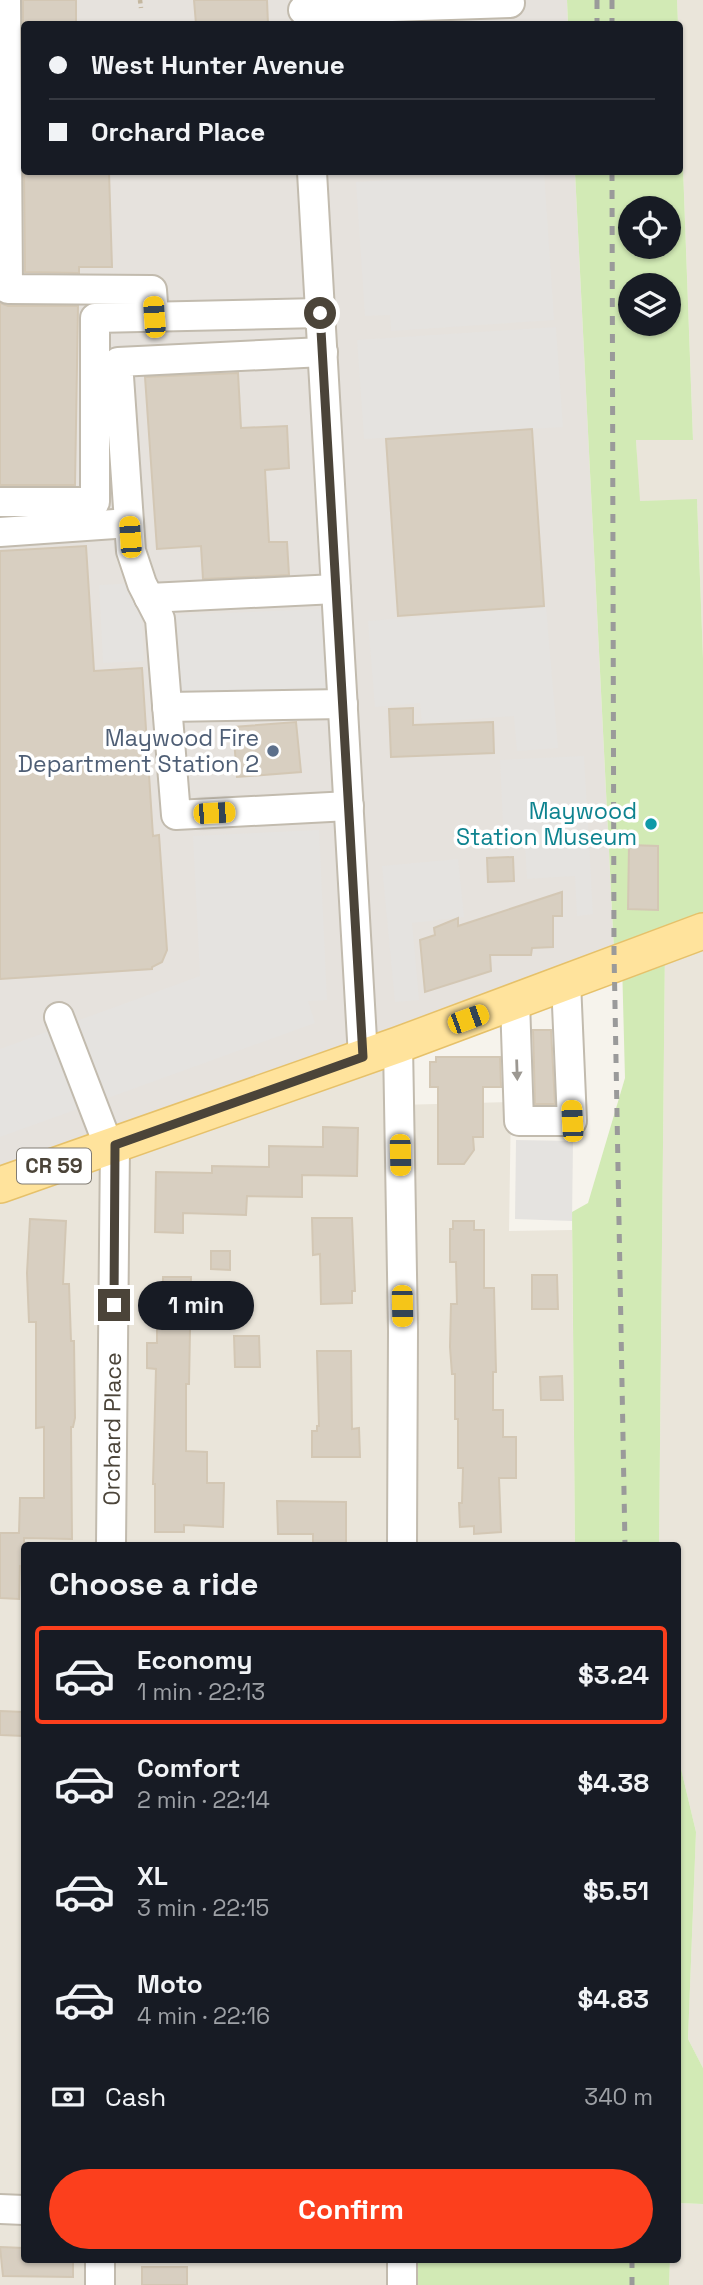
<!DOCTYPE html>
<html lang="en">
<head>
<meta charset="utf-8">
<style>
	:root { --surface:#171b24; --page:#20242c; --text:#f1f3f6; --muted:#9ea1a6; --line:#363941; --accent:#fc3f1d }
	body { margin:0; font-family:"Space Grotesk",sans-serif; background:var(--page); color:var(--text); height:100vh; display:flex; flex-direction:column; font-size:26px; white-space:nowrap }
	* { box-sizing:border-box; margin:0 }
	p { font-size:23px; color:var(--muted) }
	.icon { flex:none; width:38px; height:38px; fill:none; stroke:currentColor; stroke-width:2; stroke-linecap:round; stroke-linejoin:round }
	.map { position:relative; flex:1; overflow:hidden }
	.side { position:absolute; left:21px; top:1542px; width:660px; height:721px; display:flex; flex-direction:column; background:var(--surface); border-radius:7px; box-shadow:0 2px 5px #0004 }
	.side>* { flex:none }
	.hud { position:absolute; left:21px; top:21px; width:662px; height:154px; border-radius:7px; box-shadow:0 2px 5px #0004; display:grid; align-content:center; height:154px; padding:0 28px; background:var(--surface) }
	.tools { position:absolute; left:618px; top:196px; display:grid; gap:14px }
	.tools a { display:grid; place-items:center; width:63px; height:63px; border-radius:50%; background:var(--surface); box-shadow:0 2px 5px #0004; font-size:35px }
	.end { position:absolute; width:32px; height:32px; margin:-16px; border:9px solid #4b4439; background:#fff; box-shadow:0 0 0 4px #fff }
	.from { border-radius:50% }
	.bubble { position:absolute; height:49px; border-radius:24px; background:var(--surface); box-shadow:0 2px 5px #0004; font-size:23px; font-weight:800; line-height:49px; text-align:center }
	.car { position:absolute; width:21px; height:42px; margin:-21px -10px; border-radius:9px; box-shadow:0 0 5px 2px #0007; background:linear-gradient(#f5c518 24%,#345 0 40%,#f5c518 0 76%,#345 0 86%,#f5c518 0) }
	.hud b { display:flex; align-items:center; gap:24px; height:66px; font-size:26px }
	.hud b+b { border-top:2px solid var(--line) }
	.hud i { width:18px; height:18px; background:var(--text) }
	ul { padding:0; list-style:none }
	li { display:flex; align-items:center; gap:21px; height:98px; margin:0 14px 10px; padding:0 14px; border:4px solid transparent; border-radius:7px }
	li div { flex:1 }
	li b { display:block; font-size:26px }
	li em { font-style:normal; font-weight:800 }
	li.selected { border-color:var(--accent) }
	li>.icon { width:63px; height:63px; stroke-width:1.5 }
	h2 { padding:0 28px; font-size:32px; line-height:84px }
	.pay { display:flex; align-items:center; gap:18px; height:77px; padding:0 28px; font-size:26px }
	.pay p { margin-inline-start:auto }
	.primary-button { display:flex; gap:14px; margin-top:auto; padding:14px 28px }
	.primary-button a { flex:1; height:80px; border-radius:42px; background:var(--accent); color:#fff; font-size:28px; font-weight:800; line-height:80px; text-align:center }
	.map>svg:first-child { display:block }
</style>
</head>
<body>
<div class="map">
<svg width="703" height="2285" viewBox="0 0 703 2285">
	<rect width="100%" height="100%" fill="#f6f3ec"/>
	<g fill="#eae5da">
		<path d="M677 0H703V658L697 500 639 501 636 440H693Z"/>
		<path d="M703 931V2068L688 2039 696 1832 677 1752V1545H659L665 945Z"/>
		<path d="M398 1045 399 1105 511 1102 509 1231 572 1230 575 1545H24V2259H402V2285H0V1185Z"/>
		<path d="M677 2203 703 2204V2285H669L670 2259H677Z"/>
	</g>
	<path fill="#e6e2dd" d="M0 0H567L568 24H24V172H575L614 951 0 1182Z"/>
	<g fill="#d2eab5" fill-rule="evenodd">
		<path d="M567 0H677L678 24H568Z"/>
		<path d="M679 58 693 440H636L640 501 697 499 703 658V919L614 951 575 172H679ZM630 208H668V247H630ZM630 285H668V324H630Z"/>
		<path d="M665 945 659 1545H575L572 1212 588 1203 625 1078 622 962Z"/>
		<path d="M677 1752 696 1832 688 2039 703 2068V2204L677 2203Z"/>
		<path d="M402 2259H670L669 2285H402Z"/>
	</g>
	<g fill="#e5e3e0">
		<path d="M522 172H544L554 320 391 331 390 315 365 316 356 182Z"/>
		<path d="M556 327 563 427 364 439 357 340Z"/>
		<path d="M140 583 144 661 103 663 99 585Z"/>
		<path d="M546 607 558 748 517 751 514 716 422 723 420 703 375 707 368 621Z"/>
		<path d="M323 609 327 695 180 701 176 615Z"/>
		<path d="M584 756 593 914 577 916 575 876 527 879 525 843 504 844 500 760Z"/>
		<path d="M319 830 327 1000 308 1001 315 1023 0 1137V1049L200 976 193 836Z"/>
		<path d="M458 859 464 917 412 923 419 1000 395 1002 382 866Z"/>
		<path d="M516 1140 573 1141 572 1221 515 1219Z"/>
	</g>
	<g fill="#d8cfc1" stroke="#d3c7b4" stroke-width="2">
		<rect x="23" y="0" width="53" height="24"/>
		<path d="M194 0H267L268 24H196Z"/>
		<path d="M24 172H109L112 267H79V273L25 272Z"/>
		<path d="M0 303 8 306H78L75 485H0Z"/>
		<path d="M238 373 241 428 287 426 289 468 265 470 269 542H287L289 575 203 579 201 546 157 549 145 377Z"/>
		<path d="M532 429 544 606 398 616 386 439Z"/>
		<path d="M86 546 94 671 142 668 153 836 159 835 167 950 162 962 152 967V969L0 979V551Z"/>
		<path d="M413 708V725L493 722 494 753 391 757 389 709Z"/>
		<path d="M296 722 301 772 237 777 233 727Z"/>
		<path d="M629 845 658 846V910L628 909Z"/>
		<path d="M513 857 514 881 488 882 487 858Z"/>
		<path d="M562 892V916H553V947L532 948 531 955H490L491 971 425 992 420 940 435 935 434 928 458 918V926Z"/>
		<path d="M533 1030H551L555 1104H535Z"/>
		<path d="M436 1057H500L501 1087H483V1137H473L474 1150 464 1164H438V1087H430V1062H436Z"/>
		<path d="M323 1127 358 1128 357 1176 302 1175V1197L247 1196 246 1215 183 1213V1233L155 1232 156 1172 212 1173V1166L269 1167V1146L323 1147Z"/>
		<path d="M312 1218H352L355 1291H352V1303L321 1304 320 1254 313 1255Z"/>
		<path d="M30 1219 66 1221 63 1284H69L71 1341H74L75 1418 73 1427H71L72 1539 24 1538V1566H20L19 1599 0 1598V1533H19L20 1498H44V1427L36 1428V1322H29L27 1273Z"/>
		<path d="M453 1221H474V1230H484V1288H494L496 1372H493V1410H503V1437H516V1478H499L501 1532 474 1534V1526L460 1527 459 1503H462L463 1468H458V1419H455V1374H452L450 1347 451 1304H457L456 1262H450V1229H453Z"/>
		<path d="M211 1251H230V1270L211 1269Z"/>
		<path d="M532 1275H557L558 1309H532Z"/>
		<path d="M163 1277H191L189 1384H186V1451L207 1452V1483H224L223 1527 184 1525V1532H155V1484H153L156 1369 147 1368V1343H157V1295H163Z"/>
		<path d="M234 1336H259L260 1367H235Z"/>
		<path d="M317 1351H351L352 1429 359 1428 360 1457H312V1431H317V1426H319Z"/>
		<path d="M562 1376 563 1400H541L540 1377Z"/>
		<path d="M277 1501 346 1502V1545H313V1534H278Z"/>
		<path d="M0 1711 24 1712V1736L0 1735Z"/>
		<path d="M0 2247 24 2248V2259H73V2277L3 2276Z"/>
		<rect x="142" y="2267" width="45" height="18"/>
	</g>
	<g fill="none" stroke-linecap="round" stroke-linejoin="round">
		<defs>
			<g id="minor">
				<path d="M6 0 8 289 152 290 154 317"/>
				<path d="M303 10 510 3"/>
				<path d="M312 172 363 1057"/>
				<path d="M323 352 118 362 131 551 142 584 160 619 176 815 349 806"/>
				<path d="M0 502H95V318L320 313"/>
				<path d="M0 532 129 523"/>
				<path d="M149 598 336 589"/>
				<path d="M167 707 343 704"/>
				<path d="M515 1001 519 1121H572L566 982"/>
				<path d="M59 1017 109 1147"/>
				<path d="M398 1045 403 1331 402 1545"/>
				<path id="s1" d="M111 1545 115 1145"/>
				<path d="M0 2209 24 2210"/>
				<path d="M402 2259V2285"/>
				<path d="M100 2285V2259"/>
			</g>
			<path id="major" d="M0 1185 398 1045 703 931"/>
		</defs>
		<use href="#minor" stroke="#c2bbae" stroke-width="32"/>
		<use href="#major" stroke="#e6c16a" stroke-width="38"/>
		<path stroke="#c4b79f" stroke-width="4.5" stroke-dasharray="3.5 3.5" stroke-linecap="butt" d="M140 0 141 8"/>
		<use href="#minor" stroke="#fff" stroke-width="28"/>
		<use href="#major" stroke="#ffe39c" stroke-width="35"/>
		<g stroke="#9a9a9a" stroke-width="5" stroke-dasharray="9 9" stroke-linecap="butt">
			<path d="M597 0V24"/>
			<path d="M612 0V24"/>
			<path d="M612 172 614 951 625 1545"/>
			<path d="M632 2259V2285"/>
		</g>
	</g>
	<defs><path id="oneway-solid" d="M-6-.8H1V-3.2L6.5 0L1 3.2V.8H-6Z" transform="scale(1.75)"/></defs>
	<use fill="#9c9892" href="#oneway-solid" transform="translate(517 1070) rotate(88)"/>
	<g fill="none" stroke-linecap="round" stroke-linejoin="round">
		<path stroke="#4b4439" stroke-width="9" d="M114 1305 115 1145 363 1057 320 313"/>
	</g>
	<circle fill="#5c6f8a" stroke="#fff" stroke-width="2.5" cx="273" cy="751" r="7"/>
	<circle fill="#0f9aa8" stroke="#fff" stroke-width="2.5" cx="651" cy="824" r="7"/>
	<g text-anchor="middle" stroke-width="7" stroke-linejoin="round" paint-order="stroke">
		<rect fill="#fff" stroke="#817c74" stroke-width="2" x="17" y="1148.5" width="74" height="35" rx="5"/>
		<g font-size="21" font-weight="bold" fill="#4b4439">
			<text x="54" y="1173">CR 59</text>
		</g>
		<g font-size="23" fill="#4e5e75" stroke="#fff" text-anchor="end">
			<text x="259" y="746">Maywood Fire<tspan x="259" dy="26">Department Station 2</tspan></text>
		</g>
		<g font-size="23" fill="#0d838f" stroke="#fff" text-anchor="end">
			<text x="637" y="819">Maywood<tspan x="637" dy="26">Station Museum</tspan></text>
		</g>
		<g font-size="23" fill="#4b4439" stroke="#fff">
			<text dy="8" stroke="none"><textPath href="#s1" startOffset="116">Orchard Place</textPath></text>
		</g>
	</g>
</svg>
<div class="tools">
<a><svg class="icon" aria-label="locate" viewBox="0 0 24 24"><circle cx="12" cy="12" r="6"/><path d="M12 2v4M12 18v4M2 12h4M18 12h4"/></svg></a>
<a><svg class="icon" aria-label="layers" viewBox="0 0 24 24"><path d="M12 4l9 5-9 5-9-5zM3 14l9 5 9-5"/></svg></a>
</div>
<i class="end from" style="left:320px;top:313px"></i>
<i class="end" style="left:114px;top:1305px"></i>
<div class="bubble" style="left:138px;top:1281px;width:116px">1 min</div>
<i class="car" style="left:154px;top:317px;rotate:356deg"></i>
<i class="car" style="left:130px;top:537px;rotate:356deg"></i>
<i class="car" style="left:214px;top:813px;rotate:87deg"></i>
<i class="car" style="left:468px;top:1019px;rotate:70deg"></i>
<i class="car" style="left:572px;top:1121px;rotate:357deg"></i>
<i class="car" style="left:400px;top:1155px;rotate:179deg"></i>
<i class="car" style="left:402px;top:1306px;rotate:179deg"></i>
<div class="hud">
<b><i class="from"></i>West Hunter Avenue</b>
<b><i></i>Orchard Place</b>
</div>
<section class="side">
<h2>Choose a ride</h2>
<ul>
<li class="selected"><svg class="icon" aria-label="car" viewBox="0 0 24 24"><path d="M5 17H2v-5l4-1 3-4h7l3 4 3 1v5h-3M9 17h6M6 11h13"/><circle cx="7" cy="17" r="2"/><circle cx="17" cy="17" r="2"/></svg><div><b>Economy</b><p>1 min · 22:13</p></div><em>$3.24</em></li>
<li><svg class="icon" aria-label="car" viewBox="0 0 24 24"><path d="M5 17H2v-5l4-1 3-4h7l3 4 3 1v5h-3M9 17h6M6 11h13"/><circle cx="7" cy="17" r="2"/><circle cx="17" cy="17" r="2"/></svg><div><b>Comfort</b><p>2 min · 22:14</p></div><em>$4.38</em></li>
<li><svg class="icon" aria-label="car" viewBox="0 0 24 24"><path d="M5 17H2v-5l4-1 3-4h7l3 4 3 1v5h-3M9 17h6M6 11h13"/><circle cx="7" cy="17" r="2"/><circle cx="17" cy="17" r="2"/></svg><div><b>XL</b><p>3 min · 22:15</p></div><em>$5.51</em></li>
<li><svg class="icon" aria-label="car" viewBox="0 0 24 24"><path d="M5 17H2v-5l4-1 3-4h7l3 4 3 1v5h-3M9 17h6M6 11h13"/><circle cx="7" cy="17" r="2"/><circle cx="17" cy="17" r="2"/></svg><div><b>Moto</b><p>4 min · 22:16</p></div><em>$4.83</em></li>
</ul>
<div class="pay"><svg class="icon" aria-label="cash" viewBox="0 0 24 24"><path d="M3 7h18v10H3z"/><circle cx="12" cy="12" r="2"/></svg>Cash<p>340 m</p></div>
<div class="primary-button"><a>Confirm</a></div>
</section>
</div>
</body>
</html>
